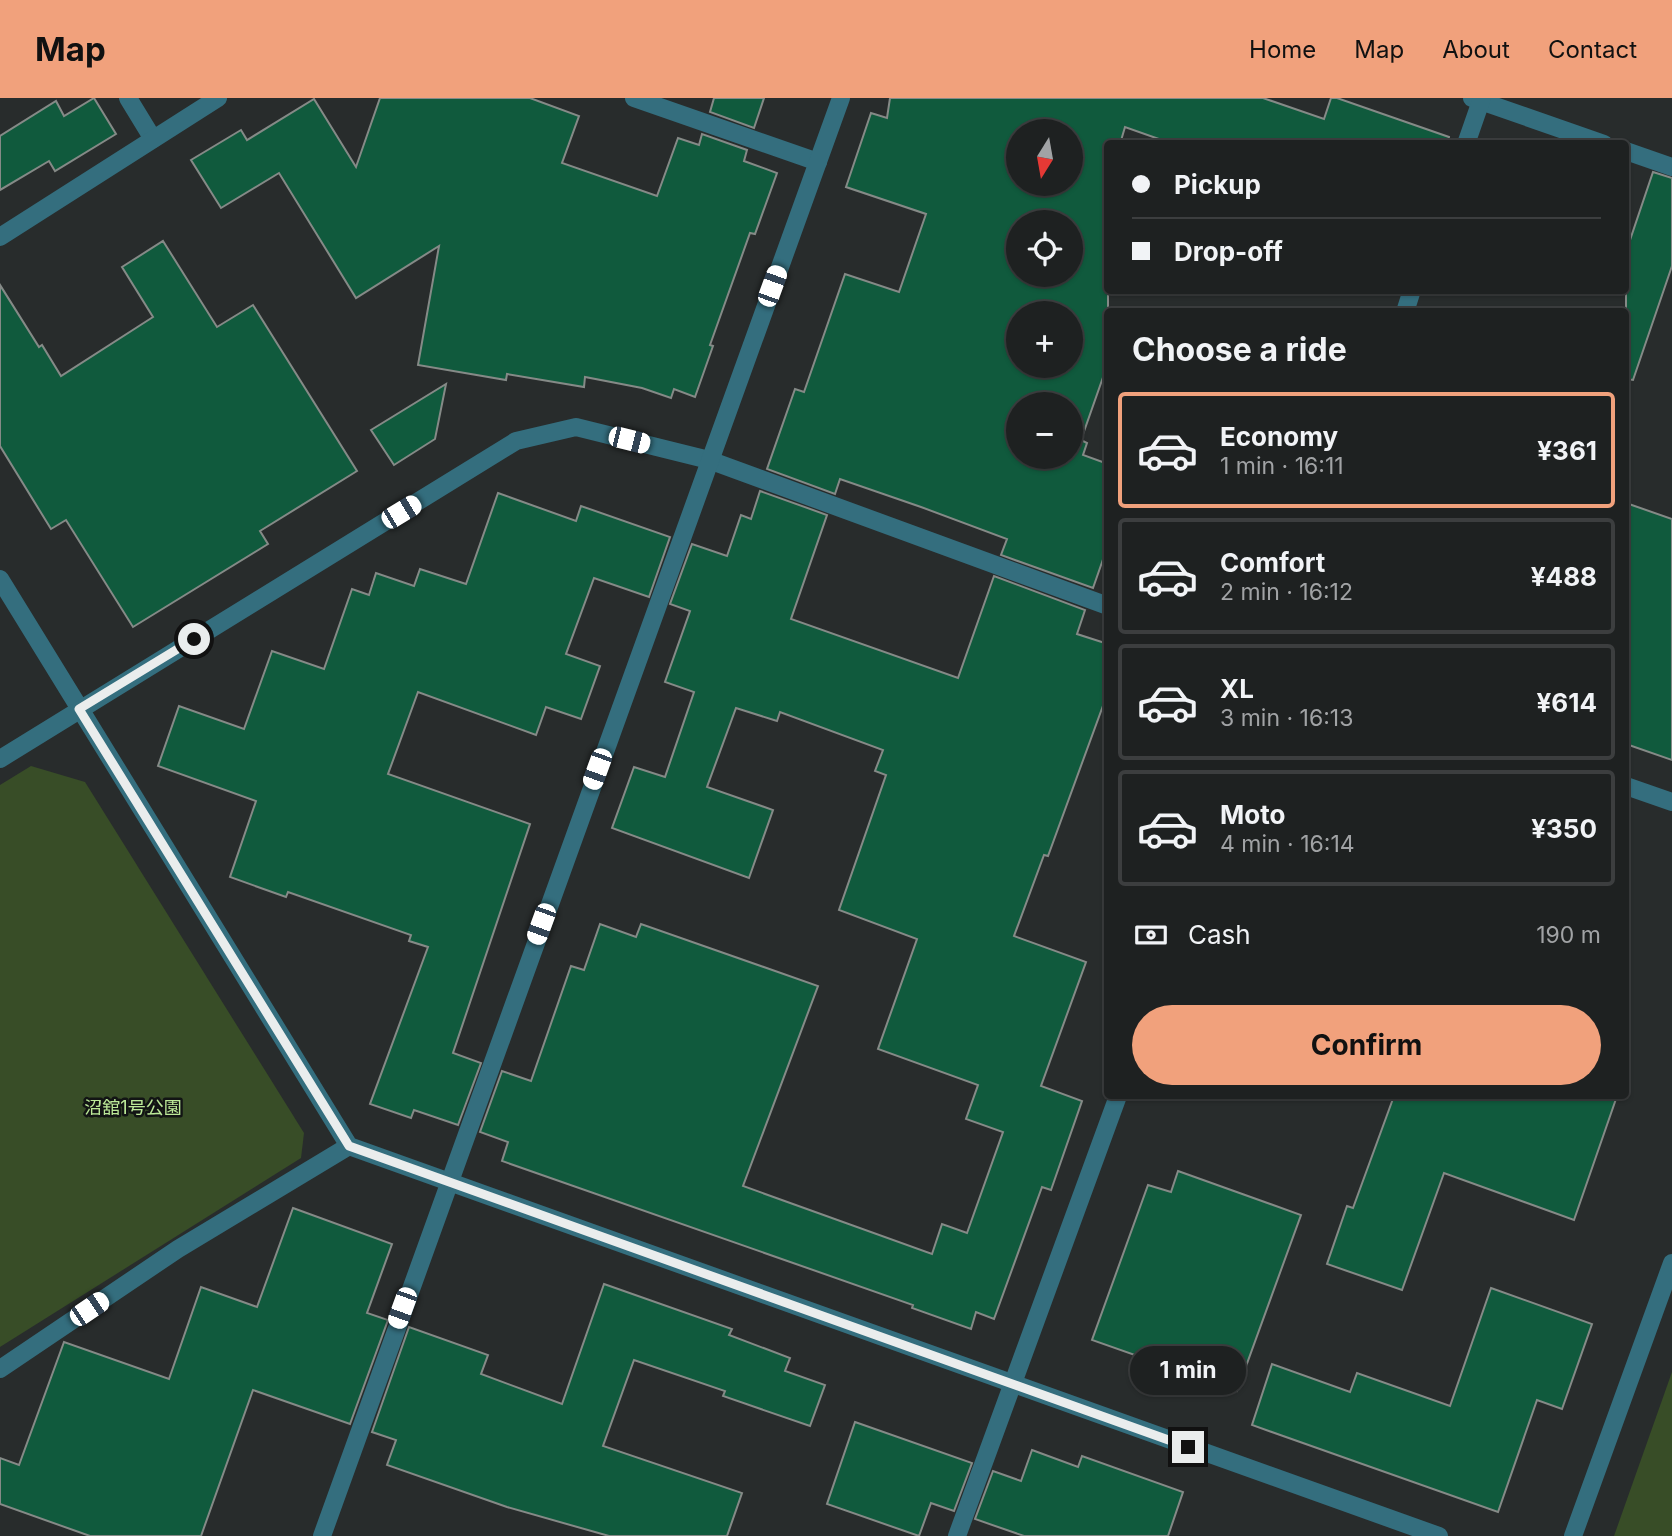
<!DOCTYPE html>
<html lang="en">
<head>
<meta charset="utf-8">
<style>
	:root { --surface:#1e2121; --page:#2b2e2e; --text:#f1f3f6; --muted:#a1a3a5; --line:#3c3e3f; --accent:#f1a17c }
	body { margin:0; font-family:Inter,"Noto Sans JP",sans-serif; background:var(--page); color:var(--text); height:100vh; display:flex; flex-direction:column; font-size:26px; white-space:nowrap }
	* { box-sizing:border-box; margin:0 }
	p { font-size:23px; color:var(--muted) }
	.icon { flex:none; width:38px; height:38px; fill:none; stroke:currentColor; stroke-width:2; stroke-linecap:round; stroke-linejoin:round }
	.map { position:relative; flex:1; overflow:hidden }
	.panel { position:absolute; left:1104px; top:210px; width:525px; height:791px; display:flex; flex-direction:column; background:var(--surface); border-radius:7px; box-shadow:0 2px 5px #0004,0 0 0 2px var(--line) }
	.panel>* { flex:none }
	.guide { position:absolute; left:1104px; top:42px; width:525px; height:154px; border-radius:7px; box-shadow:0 2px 5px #0004,0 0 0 2px var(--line); display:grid; align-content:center; height:154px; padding:0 28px; background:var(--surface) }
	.needle { width:46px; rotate:191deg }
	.buttons { position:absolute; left:1006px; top:21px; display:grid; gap:14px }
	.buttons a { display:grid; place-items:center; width:77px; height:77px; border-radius:50%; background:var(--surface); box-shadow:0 2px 5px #0004,0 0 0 2px var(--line); font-size:35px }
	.end { position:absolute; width:32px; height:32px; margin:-16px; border:9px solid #eaeded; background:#111; box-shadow:0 0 0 4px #111 }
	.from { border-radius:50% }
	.bubble { position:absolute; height:49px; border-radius:24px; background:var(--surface); box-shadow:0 2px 5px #0004,0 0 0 2px var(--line); font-size:23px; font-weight:700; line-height:49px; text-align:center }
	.car { position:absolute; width:21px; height:42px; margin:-21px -10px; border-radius:9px; box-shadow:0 0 5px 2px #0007; background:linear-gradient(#fff 24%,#345 0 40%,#fff 0 76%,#345 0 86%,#fff 0) }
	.guide b { display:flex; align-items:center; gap:24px; height:66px; font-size:26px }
	.guide b+b { border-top:2px solid var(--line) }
	.guide i { width:18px; height:18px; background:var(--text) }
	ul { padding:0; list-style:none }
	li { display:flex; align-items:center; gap:21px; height:116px; margin:0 14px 10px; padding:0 14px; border:4px solid var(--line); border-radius:7px }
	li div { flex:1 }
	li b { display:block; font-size:26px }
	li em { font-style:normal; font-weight:700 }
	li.selected { border-color:var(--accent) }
	li>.icon { width:63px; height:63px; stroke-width:1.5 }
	h2 { padding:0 28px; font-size:32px; line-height:84px }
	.pay { display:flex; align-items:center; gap:18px; height:77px; padding:0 28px; font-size:26px }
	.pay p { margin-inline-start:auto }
	.cta { display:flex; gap:14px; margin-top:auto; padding:14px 28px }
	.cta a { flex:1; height:80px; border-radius:42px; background:var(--accent); color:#111; font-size:28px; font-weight:700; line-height:80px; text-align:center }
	header { display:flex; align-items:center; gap:42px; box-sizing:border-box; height:98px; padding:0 35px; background:var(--accent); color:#111 }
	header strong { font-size:33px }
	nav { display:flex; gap:38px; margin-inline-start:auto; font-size:24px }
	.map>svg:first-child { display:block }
</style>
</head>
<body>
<header>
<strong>Map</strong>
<nav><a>Home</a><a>Map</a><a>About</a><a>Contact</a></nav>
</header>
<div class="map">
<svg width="1672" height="1438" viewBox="0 0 1672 1438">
	<rect width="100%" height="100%" fill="#282c2c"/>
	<g fill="#384d27">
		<path d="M31 668 85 684 304 1035 301 1060 0 1249V687Z"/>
		<path d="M1672 1274V1438H1614Z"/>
	</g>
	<g fill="#105a3d" stroke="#858a87" stroke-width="2" fill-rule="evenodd">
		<path d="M94 0 116 36 55 73 49 63 0 92V38L56 3 64 18Z"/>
		<path d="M380 0H530L579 18 562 65 657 98 678 40 699 47 702 36 747 52 744 63 777 75 755 136 750 135 710 247 713 248 695 299 674 291 671 300 642 290 585 279 584 289 507 276 506 282 418 267 439 148 356 200 279 75 221 110 191 62 241 32 247 42 314 1 356 69Z"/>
		<path d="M714 0H764L754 30 710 14Z"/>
		<path d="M890 0H1263L1324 21 1331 0H1337L1449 39 1448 46H1173L1125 29 1120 46H1108V265L1081 342 1087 345 1083 357 1108 366V447L1093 490 1001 457 1007 441 921 409 840 381 835 396 767 371 795 291 804 294 845 176 899 194 926 116 846 89 871 15 887 20ZM1018 33H1071V86H1018ZM1018 124H1071V177H1018ZM1018 215H1071V268H1018ZM1018 306H1071V359H1018Z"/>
		<path d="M1653 74 1672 80V168L1633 282 1626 281V154Z"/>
		<path d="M163 143 217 229 253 207 357 373 260 433 268 446 133 529 66 422 51 431 0 348V187L39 249 42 247 61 278 153 219 122 169Z"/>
		<path d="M446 286 435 341 394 367 371 332Z"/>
		<path d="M760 393 827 417 791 521 958 580 994 478 1085 512 1077 536 1108 546V594L1048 758 1044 757 1014 838 1086 864 1041 988 1082 1003 1051 1092 1042 1089 994 1221 976 1214 971 1231 912 1210 913 1207 502 1063 508 1044 480 1034 502 973 531 983 571 868 584 872 600 826 636 839 641 826 818 888 743 1088 932 1156 942 1126 967 1135 1003 1034 966 1021 978 987 878 951 917 841 839 812 886 677 875 673 883 652 780 614 777 623 736 610 707 689 773 712 749 780 612 730 634 669 665 679 694 594 665 584 690 513 670 506 692 446 727 458 741 417 751 421Z"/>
		<path d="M498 395 576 423 581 408 670 439 649 499 594 480 566 556 600 568 581 621 546 609 536 637 418 594 388 676 530 726 453 955 481 965 458 1027 414 1012 411 1020 370 1006 428 849 409 843 411 837 288 794 286 799 230 779 256 703 158 668 179 608 244 631 272 553 324 571 352 491 369 497 376 475 414 488 420 471 466 486Z"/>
		<path d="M1626 405 1672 421V662L1626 646Z"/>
		<path d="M1394 998H1617L1574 1122 1444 1075 1402 1192 1327 1166 1347 1108 1353 1110Z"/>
		<path d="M1178 1073 1301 1117 1237 1293 1092 1242 1148 1087 1171 1094Z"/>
		<path d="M293 1110 392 1146 367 1215 388 1222 350 1326 253 1292 201 1438H90L0 1406V1360L19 1367 64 1244 169 1281 201 1189 257 1209Z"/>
		<path d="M604 1186 732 1231 729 1237 790 1260 785 1273 825 1287 810 1328 723 1298 725 1293 634 1262 603 1348 742 1395 727 1438H609L507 1409 387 1367 396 1342 372 1334 409 1229 488 1257 481 1276 562 1306Z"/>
		<path d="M1491 1190 1592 1226 1562 1311 1537 1302 1498 1414 1252 1327 1272 1266 1350 1294 1357 1275 1450 1308Z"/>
		<path d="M855 1324 972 1365 954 1413 931 1405 919 1438 827 1406Z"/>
		<path d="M1032 1352 1078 1369 1082 1358 1183 1394 1168 1438H1024L975 1421 993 1373 1021 1383Z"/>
	</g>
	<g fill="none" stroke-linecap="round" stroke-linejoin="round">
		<g stroke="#346e7e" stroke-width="18">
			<path d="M128 0 153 41"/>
			<path d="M634 0 818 64"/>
			<path d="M1472 0 1604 46"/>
			<path d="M1466 46 1482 0"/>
			<path d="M1626 53 1672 69"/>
			<path d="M0 139 218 0"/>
			<path d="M1405 214 1412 192"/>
			<path d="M0 481 349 1048 1439 1438"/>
			<path d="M0 661 516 343 576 329 709 362 1108 508"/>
			<path d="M1626 688 1672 704"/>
			<path d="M0 1271 178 1151 349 1048"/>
			<path d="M322 1438 841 0"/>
			<path d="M957 1438 1118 998"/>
			<path d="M1573 1438 1672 1165"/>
		</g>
	</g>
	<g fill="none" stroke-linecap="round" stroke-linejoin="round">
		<path stroke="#eaeded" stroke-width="9" d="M194 541 79 611 349 1048 1188 1349"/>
	</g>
	<g text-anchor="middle" stroke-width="5" stroke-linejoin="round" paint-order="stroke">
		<g font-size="18" fill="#bce998" stroke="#121414">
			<text x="133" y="1016">沼舘1号公園</text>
		</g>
	</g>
</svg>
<div class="buttons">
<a><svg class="needle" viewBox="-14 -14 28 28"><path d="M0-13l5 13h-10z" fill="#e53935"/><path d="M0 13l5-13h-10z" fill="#a1a3a5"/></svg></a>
<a><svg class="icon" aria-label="locate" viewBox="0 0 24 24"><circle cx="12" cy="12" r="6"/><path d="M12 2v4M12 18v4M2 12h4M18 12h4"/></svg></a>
<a>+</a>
<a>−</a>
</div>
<i class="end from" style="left:194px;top:541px"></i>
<i class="end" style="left:1188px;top:1349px"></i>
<div class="bubble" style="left:1130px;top:1248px;width:116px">1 min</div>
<i class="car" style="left:772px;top:188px;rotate:20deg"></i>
<i class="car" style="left:629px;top:342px;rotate:104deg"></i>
<i class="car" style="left:401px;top:414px;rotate:59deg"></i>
<i class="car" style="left:597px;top:671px;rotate:200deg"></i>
<i class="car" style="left:541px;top:826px;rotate:200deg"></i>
<i class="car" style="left:402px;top:1210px;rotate:200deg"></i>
<i class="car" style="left:89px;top:1211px;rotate:56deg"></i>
<div class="guide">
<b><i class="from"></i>Pickup</b>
<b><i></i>Drop-off</b>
</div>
<section class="panel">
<h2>Choose a ride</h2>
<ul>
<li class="selected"><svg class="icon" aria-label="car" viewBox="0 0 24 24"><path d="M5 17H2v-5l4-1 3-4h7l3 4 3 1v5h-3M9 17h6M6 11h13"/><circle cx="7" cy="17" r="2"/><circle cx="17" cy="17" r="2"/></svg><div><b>Economy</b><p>1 min · 16:11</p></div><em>¥361</em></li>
<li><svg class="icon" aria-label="car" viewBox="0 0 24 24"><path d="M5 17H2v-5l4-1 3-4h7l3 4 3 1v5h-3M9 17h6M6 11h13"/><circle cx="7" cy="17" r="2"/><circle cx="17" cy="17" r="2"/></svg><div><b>Comfort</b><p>2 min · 16:12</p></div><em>¥488</em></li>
<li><svg class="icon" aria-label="car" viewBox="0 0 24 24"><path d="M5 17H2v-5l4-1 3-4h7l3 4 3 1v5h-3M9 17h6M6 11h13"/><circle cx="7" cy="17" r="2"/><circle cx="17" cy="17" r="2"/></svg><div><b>XL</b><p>3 min · 16:13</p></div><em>¥614</em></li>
<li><svg class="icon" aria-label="car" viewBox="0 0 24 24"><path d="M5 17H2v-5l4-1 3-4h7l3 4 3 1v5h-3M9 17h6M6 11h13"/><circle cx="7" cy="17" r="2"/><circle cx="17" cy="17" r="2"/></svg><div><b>Moto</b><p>4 min · 16:14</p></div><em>¥350</em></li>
</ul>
<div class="pay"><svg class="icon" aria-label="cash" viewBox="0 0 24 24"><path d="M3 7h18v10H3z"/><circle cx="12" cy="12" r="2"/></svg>Cash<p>190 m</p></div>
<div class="cta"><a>Confirm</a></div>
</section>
</div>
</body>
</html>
